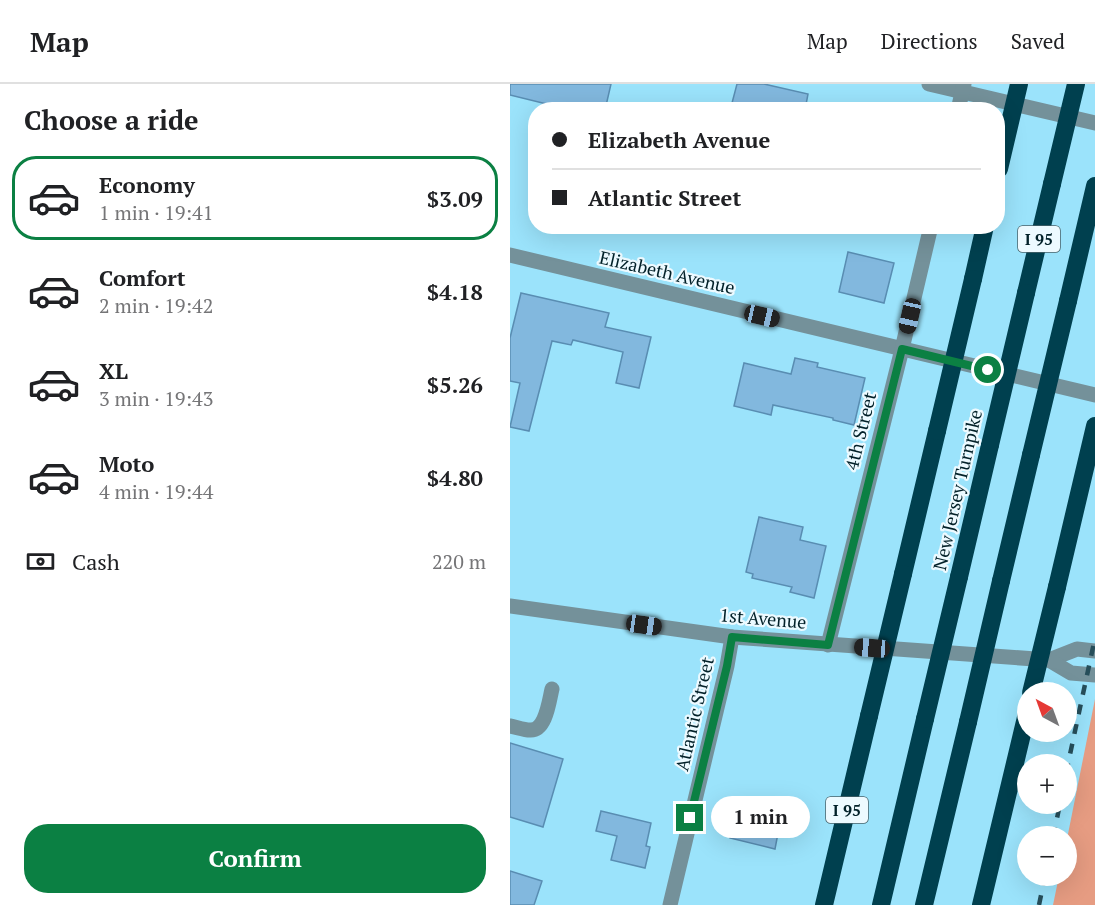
<!DOCTYPE html>
<html lang="en">
<head>
<meta charset="utf-8">
<style>
	:root { --surface:#fff; --page:#f6f6f6; --text:#202124; --muted:#757577; --line:#e0e0e0; --accent:#0b8043 }
	body { margin:0; font-family:"PT Serif",serif; background:var(--page); color:var(--text); height:100vh; display:flex; flex-direction:column; font-size:22px; white-space:nowrap }
	* { box-sizing:border-box; margin:0 }
	p { font-size:20px; color:var(--muted) }
	.icon { flex:none; width:33px; height:33px; fill:none; stroke:currentColor; stroke-width:2; stroke-linecap:round; stroke-linejoin:round }
	.map { position:relative; flex:1; overflow:hidden }
	.panel { display:flex; flex-direction:column; background:var(--surface); width:510px }
	.panel>* { flex:none }
	.top-card { position:absolute; left:18px; top:18px; width:477px; height:132px; border-radius:24px; box-shadow:0 6px 24px #0002; display:grid; align-content:center; height:132px; padding:0 24px; background:var(--surface) }
	.needle { width:39px; rotate:319deg }
	.tools { position:absolute; left:507px; top:598px; display:grid; gap:12px }
	.tools a { display:grid; place-items:center; width:60px; height:60px; border-radius:50%; background:var(--surface); box-shadow:0 6px 24px #0002; font-size:30px }
	.end { position:absolute; width:27px; height:27px; margin:-14px; border:8px solid #0b8043; background:#fff; box-shadow:0 0 0 3px #fff }
	.from { border-radius:50% }
	.bubble { position:absolute; height:42px; border-radius:21px; background:var(--surface); box-shadow:0 6px 24px #0002; font-size:20px; font-weight:800; line-height:42px; text-align:center }
	.car { position:absolute; width:18px; height:36px; margin:-18px -9px; border-radius:8px; box-shadow:0 0 4px 2px #0007; background:linear-gradient(#222 24%,#8ab4d8 0 40%,#222 0 76%,#8ab4d8 0 86%,#222 0) }
	.top-card b { display:flex; align-items:center; gap:21px; height:57px; font-size:22px }
	.top-card b+b { border-top:2px solid var(--line) }
	.top-card i { width:15px; height:15px; background:var(--text) }
	ul { padding:0; list-style:none }
	li { display:flex; align-items:center; gap:18px; height:84px; margin:0 12px 9px; padding:0 12px; border:3px solid transparent; border-radius:24px }
	li div { flex:1 }
	li b { display:block; font-size:22px }
	li em { font-style:normal; font-weight:800 }
	li.current { border-color:var(--accent) }
	li>.icon { width:54px; height:54px; stroke-width:1.5 }
	h2 { padding:0 24px; font-size:27px; line-height:72px }
	.pay { display:flex; align-items:center; gap:15px; height:66px; padding:0 24px; font-size:22px }
	.pay p { margin-inline-start:auto }
	.primary-button { display:flex; gap:12px; margin-top:auto; padding:12px 24px }
	.primary-button a { flex:1; height:69px; border-radius:24px; background:var(--accent); color:#fff; font-size:24px; font-weight:800; line-height:69px; text-align:center }
	header { display:flex; align-items:center; gap:36px; box-sizing:border-box; height:84px; padding:0 30px; background:var(--surface); border-bottom:2px solid var(--line) }
	header strong { font-size:28px }
	nav { display:flex; gap:33px; margin-inline-start:auto; font-size:21px }
	main { display:flex; flex:1; min-height:0 }
	.map>svg:first-child { display:block }
</style>
</head>
<body>
<header>
<strong>Map</strong>
<nav><a>Map</a><a>Directions</a><a>Saved</a></nav>
</header>
<main>
<section class="panel">
<h2>Choose a ride</h2>
<ul>
<li class="current"><svg class="icon" aria-label="car" viewBox="0 0 24 24"><path d="M5 17H2v-5l4-1 3-4h7l3 4 3 1v5h-3M9 17h6M6 11h13"/><circle cx="7" cy="17" r="2"/><circle cx="17" cy="17" r="2"/></svg><div><b>Economy</b><p>1 min · 19:41</p></div><em>$3.09</em></li>
<li><svg class="icon" aria-label="car" viewBox="0 0 24 24"><path d="M5 17H2v-5l4-1 3-4h7l3 4 3 1v5h-3M9 17h6M6 11h13"/><circle cx="7" cy="17" r="2"/><circle cx="17" cy="17" r="2"/></svg><div><b>Comfort</b><p>2 min · 19:42</p></div><em>$4.18</em></li>
<li><svg class="icon" aria-label="car" viewBox="0 0 24 24"><path d="M5 17H2v-5l4-1 3-4h7l3 4 3 1v5h-3M9 17h6M6 11h13"/><circle cx="7" cy="17" r="2"/><circle cx="17" cy="17" r="2"/></svg><div><b>XL</b><p>3 min · 19:43</p></div><em>$5.26</em></li>
<li><svg class="icon" aria-label="car" viewBox="0 0 24 24"><path d="M5 17H2v-5l4-1 3-4h7l3 4 3 1v5h-3M9 17h6M6 11h13"/><circle cx="7" cy="17" r="2"/><circle cx="17" cy="17" r="2"/></svg><div><b>Moto</b><p>4 min · 19:44</p></div><em>$4.80</em></li>
</ul>
<div class="pay"><svg class="icon" aria-label="cash" viewBox="0 0 24 24"><path d="M3 7h18v10H3z"/><circle cx="12" cy="12" r="2"/></svg>Cash<p>220 m</p></div>
<div class="primary-button"><a>Confirm</a></div>
</section>
<div class="map">
<svg width="585" height="821" viewBox="0 0 585 821">
	<rect width="100%" height="100%" fill="#9be3fb"/>
	<path fill="#e69c82" d="M585 615V821H543L549 792H556L557 755Z"/>
	<g fill="#82b8de" stroke="#598db2" stroke-width="1.5">
		<path d="M0 0H101L95 26H61L0 11Z"/>
		<path d="M227 0H254L298 10 295 26H249L222 19Z"/>
		<path d="M338 168 384 179 374 219 329 208Z"/>
		<path d="M11 209 99 229 95 243 141 253 129 304 106 299 113 268 63 256 61 261 42 257 19 347 0 343 10 299 0 297V254Z"/>
		<path d="M285 274 308 279 307 283 355 294 344 341 323 336V334L263 321 261 331 224 322 234 279 281 290Z"/>
		<path d="M249 433 293 443 290 456 316 462 304 514 280 508 282 503 242 494 243 490 236 488Z"/>
		<path d="M0 659 53 675 33 743 0 733Z"/>
		<path d="M91 727 141 739 136 762 140 763 135 784 101 776 107 752 86 747Z"/>
		<path d="M225 734 269 744 265 765 220 754Z"/>
		<path d="M0 787 32 797 24 821H0Z"/>
	</g>
	<g fill="none" stroke-linecap="round" stroke-linejoin="round">
		<g stroke="#74919a" stroke-width="15">
			<path d="M419 0 585 39"/>
			<path d="M448 26 454 0"/>
			<path d="M0 171 585 311"/>
			<path d="M0 522 222 553 539 576 567 565 585 567"/>
			<path d="M318 561 392 265 421 142"/>
			<path d="M539 576 561 589 585 591"/>
			<path d="M0 642C6 643 14 646 20 646 36 647 39 617 42 605"/>
			<path d="M160 821 217 582 222 553"/>
		</g>
		<g stroke="#00404f" stroke-width="18">
			<path d="M463 195 475 142"/>
			<path d="M516 209 542 100"/>
			<path d="M558 217 585 102"/>
			<path d="M393 490 427 347"/>
			<path d="M449 493 480 361"/>
			<path d="M491 497 521 371"/>
			<path d="M547 503 585 342"/>
			<path d="M314 821 359 632"/>
			<path d="M371 821 415 635"/>
			<path d="M414 821 458 638"/>
			<path d="M471 821 518 625"/>
		</g>
		<g stroke="#264e5a" stroke-width="4.5" stroke-dasharray="10 10" stroke-linecap="butt">
			<path d="M556 689 585 554"/>
			<path d="M543 753 550 720"/>
			<path d="M529 821 535 792"/>
		</g>
		<g stroke="#00404f" stroke-width="18">
			<path d="M489 85 509 0"/>
			<path d="M542 100 566 0"/>
			<path d="M427 347 463 195"/>
			<path d="M480 361 516 209"/>
			<path d="M521 371 558 217"/>
			<path d="M521 609 547 503"/>
			<path d="M359 632 393 490"/>
			<path d="M415 635 449 493"/>
			<path d="M458 638 491 497"/>
		</g>
	</g>
	<g fill="none" stroke-linecap="round" stroke-linejoin="round">
		<path stroke="#0b8043" stroke-width="8" d="M180 734 217 582 222 553 318 561 392 265 478 286"/>
	</g>
	<g text-anchor="middle" stroke-width="4.5" stroke-linejoin="round" paint-order="stroke">
		<g fill="#edfaff" stroke="#486269" stroke-width="1.5">
			<rect x="508" y="142" width="42" height="26" rx="4.5"/>
			<rect x="316" y="713" width="42" height="26" rx="4.5"/>
		</g>
		<g font-size="16" font-weight="bold" fill="#022129">
			<text x="529" y="161">I 95</text>
			<text x="337" y="732">I 95</text>
		</g>
		<g font-size="18" fill="#022129" stroke="#edfaff">
			<text transform="translate(157 189) rotate(13)" y="6">Elizabeth Avenue</text>
			<text transform="translate(351 347) rotate(-76)" y="6">4th Street</text>
			<text transform="translate(448 406) rotate(-77)" y="6">New Jersey Turnpike</text>
			<text transform="translate(253 535) rotate(5)" y="6">1st Avenue</text>
			<text transform="translate(185 630) rotate(-77)" y="6">Atlantic Street</text>
		</g>
	</g>
</svg>
<div class="tools">
<a><svg class="needle" viewBox="-14 -14 28 28"><path d="M0-13l5 13h-10z" fill="#e53935"/><path d="M0 13l5-13h-10z" fill="#757577"/></svg></a>
<a>+</a>
<a>−</a>
</div>
<i class="end from" style="left:478px;top:286px"></i>
<i class="end" style="left:180px;top:734px"></i>
<div class="bubble" style="left:201px;top:712px;width:99px">1 min</div>
<i class="car" style="left:252px;top:232px;rotate:103deg"></i>
<i class="car" style="left:400px;top:232px;rotate:193deg"></i>
<i class="car" style="left:134px;top:541px;rotate:98deg"></i>
<i class="car" style="left:362px;top:564px;rotate:274deg"></i>
<div class="top-card">
<b><i class="from"></i>Elizabeth Avenue</b>
<b><i></i>Atlantic Street</b>
</div>
</div>
</main>
</body>
</html>
